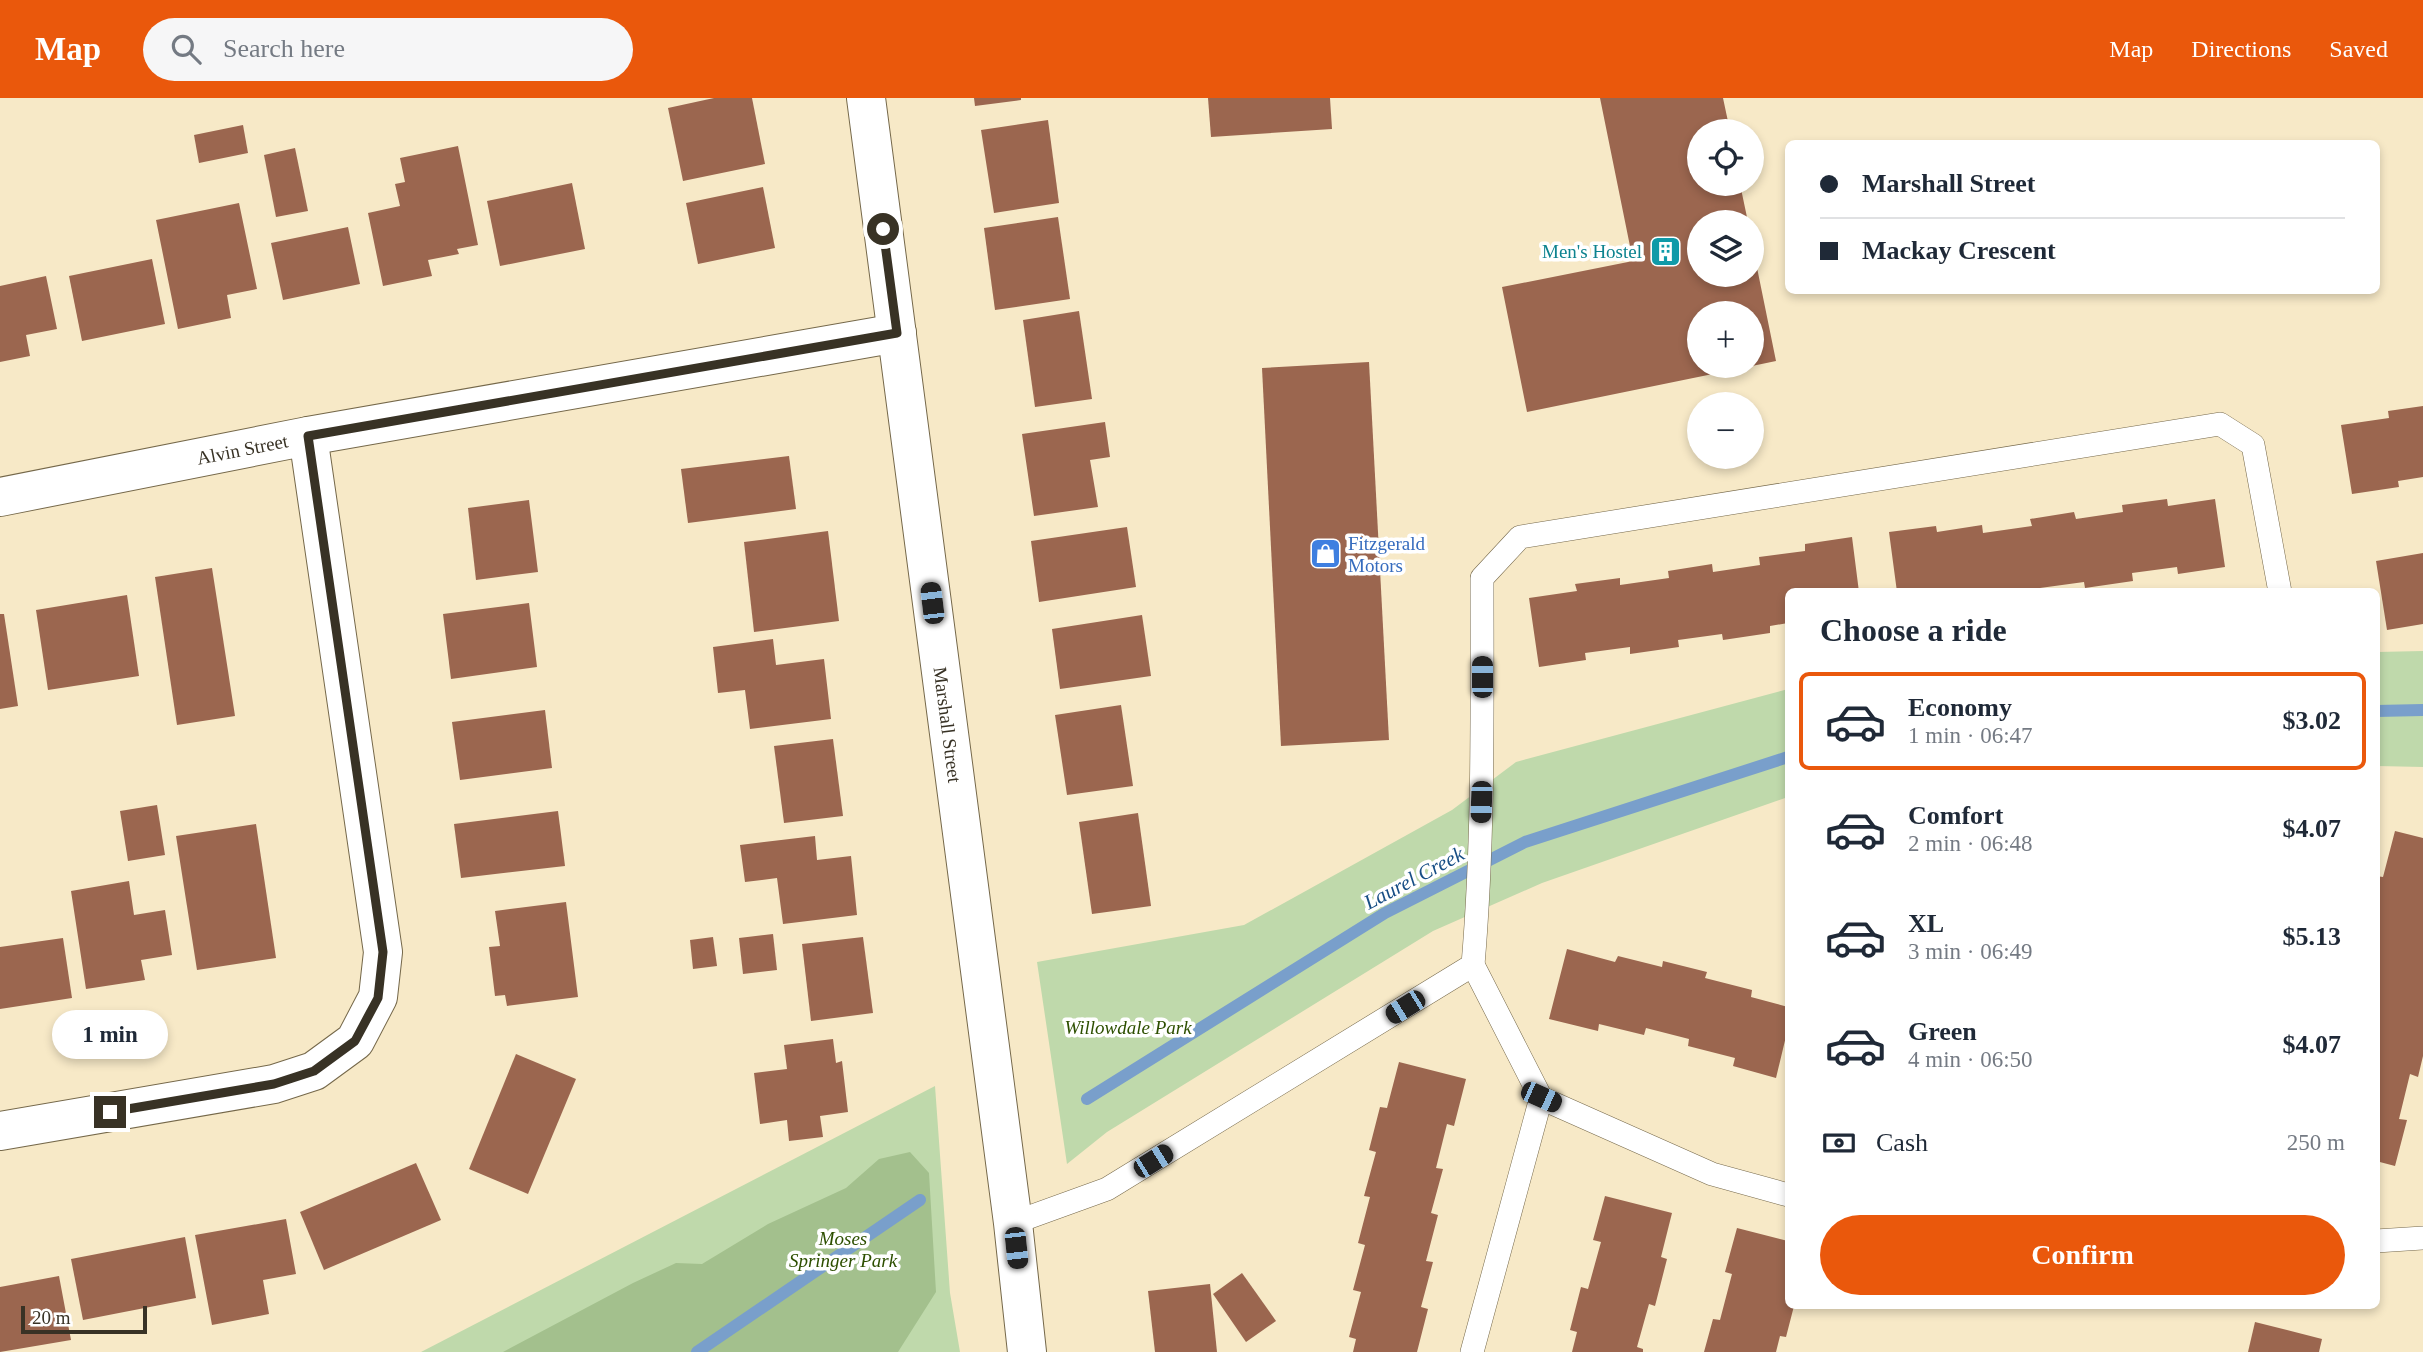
<!DOCTYPE html>
<html lang="en">
<head>
<meta charset="utf-8">
<style>
	:root { --surface:#fff; --page:#f6f6f7; --text:#1f2937; --muted:#747a83; --line:#e0e1e3; --accent:#ea580c }
	body { margin:0; font-family:"Times New Roman",serif; background:var(--page); color:var(--text); height:100vh; display:flex; flex-direction:column; font-size:26px; white-space:nowrap }
	* { box-sizing:border-box; margin:0 }
	p { font-size:23px; color:var(--muted) }
	.icon { flex:none; width:38px; height:38px; fill:none; stroke:currentColor; stroke-width:2; stroke-linecap:round; stroke-linejoin:round }
	.map { position:relative; flex:1; overflow:hidden }
	.drawer { position:absolute; left:1785px; top:490px; width:595px; height:721px; display:flex; flex-direction:column; background:var(--surface); border-radius:10px; box-shadow:0 4px 10px #0003 }
	.drawer>* { flex:none }
	.top-card { position:absolute; left:1785px; top:42px; width:595px; height:154px; border-radius:10px; box-shadow:0 4px 10px #0003; display:grid; align-content:center; height:154px; padding:0 35px; background:var(--surface) }
	.fabs { position:absolute; left:1687px; top:21px; display:grid; gap:14px }
	.fabs a { display:grid; place-items:center; width:77px; height:77px; border-radius:50%; background:var(--surface); box-shadow:0 4px 10px #0003; font-size:35px }
	.scale { position:absolute; left:21px; bottom:18px; width:126px; box-sizing:border-box; padding-left:7px; border:4px solid #383225; border-top:0; font-size:19px; line-height:24px; white-space:nowrap; color:#383225; -webkit-text-stroke:5px #fff; paint-order:stroke }
	.end { position:absolute; width:32px; height:32px; margin:-16px; border:9px solid #383225; background:#fff; box-shadow:0 0 0 4px #fff }
	.from { border-radius:50% }
	.bubble { position:absolute; height:49px; border-radius:24px; background:var(--surface); box-shadow:0 4px 10px #0003; font-size:23px; font-weight:600; line-height:49px; text-align:center }
	.car { position:absolute; width:21px; height:42px; margin:-21px -10px; border-radius:9px; box-shadow:0 0 5px 2px #0007; background:linear-gradient(#222 24%,#8ab4d8 0 40%,#222 0 76%,#8ab4d8 0 86%,#222 0) }
	.top-card b { display:flex; align-items:center; gap:24px; height:66px; font-size:26px }
	.top-card b+b { border-top:2px solid var(--line) }
	.top-card i { width:18px; height:18px; background:var(--text) }
	ul { padding:0; list-style:none }
	li { display:flex; align-items:center; gap:21px; height:98px; margin:0 14px 10px; padding:0 21px; border:4px solid transparent; border-radius:10px }
	li div { flex:1 }
	li b { display:block; font-size:26px }
	li em { font-style:normal; font-weight:600 }
	li.active { border-color:var(--accent) }
	li>.icon { width:63px; height:63px; stroke-width:1.5 }
	h2 { padding:0 35px; font-size:32px; line-height:84px }
	.pay { display:flex; align-items:center; gap:18px; height:77px; padding:0 35px; font-size:26px }
	.pay p { margin-inline-start:auto }
	.primary-button { display:flex; gap:14px; margin-top:auto; padding:14px 35px }
	.primary-button a { flex:1; height:80px; border-radius:42px; background:var(--accent); color:#fff; font-size:28px; font-weight:600; line-height:80px; text-align:center }
	header { display:flex; align-items:center; gap:42px; box-sizing:border-box; height:98px; padding:0 35px; background:var(--accent); color:#fff }
	header strong { font-size:33px }
	nav { display:flex; gap:38px; margin-inline-start:auto; font-size:24px }
	.search { width:490px; height:63px; background:var(--page); display:flex; align-items:center; gap:18px; box-sizing:border-box; padding:0 24px; border-radius:38px; color:var(--muted); font-size:26px }
	.map>svg:first-child { display:block }
</style>
</head>
<body>
<header>
<strong>Map</strong>
<div class="search"><svg class="icon" aria-label="search" viewBox="0 0 24 24"><circle cx="10" cy="10" r="6"/><path d="M15 15l6 6"/></svg>Search here</div>
<nav><a>Map</a><a>Directions</a><a>Saved</a></nav>
</header>
<div class="map">
<svg width="2423" height="1254" viewBox="0 0 2423 1254">
	<rect width="100%" height="100%" fill="#f7e9c7"/>
	<g fill="#bfd9ab">
		<path d="M2423 553V669L2377 668V554Z"/>
		<path d="M1788 591V699L1542 785 1433 833 1107 1034 1067 1066 1037 864 1244 827 1452 712 1516 664Z"/>
		<path d="M935 988 950 1195 960 1254H421Z"/>
	</g>
	<path fill="#a3c08d" d="M910 1054 929 1075 936 1194 898 1254H503L633 1185 676 1165 702 1166 768 1126 846 1090 879 1061Z"/>
	<g fill="none" stroke-linecap="round" stroke-linejoin="round">
		<g stroke="#799fcb" stroke-width="12">
			<path d="M2376 613 2423 612"/>
			<path d="M1087 1001 1385 815 1525 744 1788 659"/>
			<path d="M697 1254 920 1102"/>
		</g>
	</g>
	<g fill="#9b664f">
		<path d="M714 0H752L765 66 683 83 668 10Z"/>
		<path d="M974 0H1021V2L975 8Z"/>
		<path d="M1208 0H1330L1332 31 1211 39Z"/>
		<path d="M1600 0H1723L1730 33H1699V86H1740L1748 124H1699V177H1752L1753 150 1776 263 1752 268V215H1699V268L1747 269 1527 314 1502 189 1633 163Z"/>
		<path d="M1048 22 1059 105 994 115 981 32Z"/>
		<path d="M243 27 248 55 199 65 194 37Z"/>
		<path d="M458 48 478 147 457 151 459 156 428 162 432 178 383 188 368 115 400 108 395 86 405 84 400 60Z"/>
		<path d="M295 50 308 113 276 119 264 57Z"/>
		<path d="M572 85 585 151 500 168 487 103Z"/>
		<path d="M763 89 775 150 698 166 686 105Z"/>
		<path d="M239 105 257 191 227 197 231 220 178 231 156 122Z"/>
		<path d="M1058 119 1070 201 995 212 984 130Z"/>
		<path d="M348 129 360 186 283 202 271 145Z"/>
		<path d="M152 161 165 226 82 243 69 178Z"/>
		<path d="M46 178 57 231 26 237 30 258 0 264V188Z"/>
		<path d="M1079 213 1092 301 1035 309 1023 222Z"/>
		<path d="M1369 264 1389 642 1281 648 1262 270Z"/>
		<path d="M2423 308V379L2398 383 2399 389 2352 396 2341 327 2389 320 2388 313Z"/>
		<path d="M1105 324 1110 359 1090 362 1098 409 1034 418 1022 336Z"/>
		<path d="M789 358 796 411 688 425 681 371Z"/>
		<path d="M2167 401 2168 408 2215 401 2225 469 2178 476 2177 469 2132 475 2133 483 2085 490 2084 484 2040 490V494H1897L1889 434 1936 428 1937 434 1982 427 1983 435 2032 428 2030 421 2074 414 2076 421 2123 414 2122 407Z"/>
		<path d="M529 402 538 474 476 482 468 410Z"/>
		<path d="M1127 429 1136 489 1039 504 1031 443Z"/>
		<path d="M828 433 839 523 754 534 744 444Z"/>
		<path d="M1852 439 1859 494H1788V525L1770 528V535L1723 542 1722 536 1678 542 1679 549 1630 556V549L1585 555 1586 562 1539 569 1529 500 1577 493 1575 486 1620 480V487L1669 480 1668 473 1712 466 1713 474 1760 467 1759 459 1805 453V446Z"/>
		<path d="M2423 455V526L2387 532 2376 463Z"/>
		<path d="M212 470 235 618 177 627 155 479Z"/>
		<path d="M127 497 139 578 48 592 36 512Z"/>
		<path d="M529 505 537 569 451 581 443 516Z"/>
		<path d="M0 516H4L18 608 0 611Z"/>
		<path d="M1142 517 1151 578 1060 591 1052 531Z"/>
		<path d="M773 541 776 567 824 561 831 621 750 631 745 592 718 595 713 549Z"/>
		<path d="M1121 607 1133 688 1067 697 1055 617Z"/>
		<path d="M545 612 552 670 460 682 452 624Z"/>
		<path d="M833 641 843 718 784 725 774 648Z"/>
		<path d="M157 707 165 757 128 763 120 713Z"/>
		<path d="M558 713 565 768 461 780 454 726Z"/>
		<path d="M1138 715 1151 808 1092 816 1079 724Z"/>
		<path d="M256 726 276 860 197 872 176 738Z"/>
		<path d="M2395 733 2423 740V958L2418 979 2410 976 2399 1021 2407 1022 2395 1068 2376 1063V778L2383 779Z"/>
		<path d="M815 738 817 762 851 758 857 817 783 826 777 780 745 784 740 747Z"/>
		<path d="M129 783 134 817 165 812 172 857 141 862 145 882 86 891 71 793Z"/>
		<path d="M566 804 578 899 507 908 505 897 495 898 489 849 500 848 495 813Z"/>
		<path d="M773 836 777 872 743 876 739 840Z"/>
		<path d="M713 839 717 868 693 871 690 842Z"/>
		<path d="M863 839 873 915 811 923 802 846Z"/>
		<path d="M63 840 72 900 0 911V849Z"/>
		<path d="M1567 851 1615 864 1618 858 1662 869 1663 863 1707 874 1705 880 1752 892 1751 899 1788 909V930L1776 980 1733 968 1735 960 1688 948 1689 941 1646 930 1644 937 1599 926 1598 933 1549 921Z"/>
		<path d="M833 941 836 965 842 963 848 1014 820 1018 823 1039 789 1043 787 1022 760 1026 754 975 787 971 784 947Z"/>
		<path d="M516 956 576 981 528 1096 469 1071Z"/>
		<path d="M1399 964 1466 981 1454 1028 1447 1026 1436 1070 1443 1071 1431 1115 1438 1117 1426 1163 1433 1164 1421 1209 1428 1211 1417 1254H1353L1356 1241 1349 1239 1361 1194 1353 1192 1365 1147 1358 1145 1370 1099 1364 1098 1376 1054 1369 1052 1380 1009 1387 1010Z"/>
		<path d="M416 1065 441 1122 324 1172 300 1114Z"/>
		<path d="M1605 1098 1672 1115 1661 1159 1667 1161 1655 1208 1649 1206 1637 1249 1643 1251V1254H1572L1577 1234 1570 1232 1581 1189 1588 1191 1601 1144 1593 1142Z"/>
		<path d="M286 1121 296 1176 263 1182 269 1216 212 1227 195 1137Z"/>
		<path d="M1737 1130 1788 1143V1208H1794L1786 1239 1780 1238 1776 1254H1704L1713 1221 1720 1222 1732 1176 1725 1174Z"/>
		<path d="M185 1139 196 1200 83 1222 71 1161Z"/>
		<path d="M1242 1175 1276 1223 1246 1244 1213 1196Z"/>
		<path d="M59 1178 71 1242 0 1254V1189Z"/>
		<path d="M1210 1186 1217 1254H1155L1148 1193Z"/>
		<path d="M2255 1224 2322 1241 2319 1254H2248Z"/>
	</g>
	<g fill="none" stroke-linecap="round" stroke-linejoin="round">
		<defs>
			<g id="service">
				<path d="M1473 867 1541 1000 1712 1076 1788 1097"/>
				<path d="M1013 1125 1107 1091 1473 867C1484 738 1482 609 1482 480L1520 439 2220 326 2253 347 2280 494"/>
				<path d="M2376 1143 2423 1140"/>
				<path d="M1472 1254 1541 1000"/>
			</g>
			<g id="minor">
				<path id="s1" d="M866 0 1013 1125 1027 1254"/>
				<path id="s2" d="M0 399 308 338 897 235"/>
				<path d="M0 1033 274 986 314 973 355 943 378 899 383 854 308 338"/>
			</g>
		</defs>
		<use href="#service" stroke="#75684a" stroke-width="24"/>
		<use href="#minor" stroke="#75684a" stroke-width="40"/>
		<use href="#service" stroke="#fff" stroke-width="23"/>
		<use href="#minor" stroke="#fff" stroke-width="38"/>
	</g>
	<g fill="none" stroke-linecap="round" stroke-linejoin="round">
		<path stroke="#383225" stroke-width="9" d="M110 1014 274 986 314 973 355 943 378 900 383 854 308 338 897 235 883 131"/>
	</g>
	<defs>
		<symbol id="building-square" viewBox="-11 -11 22 22"><rect x="-9" y="-9" width="18" height="18" rx="4" fill="#0f9aa8" stroke="#fff"/><path d="M-4-6H4V6H1V3H-1V6H-4ZM-2.5-4.3h1.7v1.8h-1.7ZM.8-4.3h1.7v1.8H.8ZM-2.5-1h1.7V.8h-1.7ZM.8-1h1.7V.8H.8Z" fill="#fff"/></symbol>
		<symbol id="shop-square" viewBox="-11 -11 22 22"><rect x="-9" y="-9" width="18" height="18" rx="4" fill="#3f7fe0" stroke="#fff"/><path d="M-5-2.5h2.3a2.7 3.5 0 0 1 5.4 0H5L5.5 6h-11ZM-1.5-2.5h3a1.5 2.3 0 0 0-3 0Z" fill="#fff"/></symbol>
	</defs>
	<g fill-rule="evenodd">
		<use href="#building-square" x="1648" y="136" width="35" height="35"/>
		<use href="#shop-square" x="1308" y="438" width="35" height="35"/>
	</g>
	<g text-anchor="middle" stroke-width="7" stroke-linejoin="round" paint-order="stroke">
		<g font-size="19" fill="#0d838f" stroke="#fff" text-anchor="end">
			<text x="1642" y="160">Men's Hostel</text>
		</g>
		<g font-size="19" fill="#383225" stroke="#fff">
			<text dy="7" stroke="none"><textPath href="#s2" startOffset="247">Alvin Street</textPath></text>
			<text dy="7" stroke="none"><textPath href="#s1" startOffset="632">Marshall Street</textPath></text>
		</g>
		<g font-size="19" fill="#366cbe" stroke="#fff" text-anchor="start">
			<text x="1348" y="452">Fitzgerald<tspan x="1348" dy="22">Motors</tspan></text>
		</g>
		<g font-size="19" font-style="italic" fill="#2d4f00" stroke="#fff">
			<text x="1128" y="936">Willowdale Park</text>
			<text x="843" y="1147">Moses<tspan x="843" dy="22">Springer Park</tspan></text>
		</g>
		<g font-size="21" font-style="italic" fill="#174e85" stroke="#fff">
			<text transform="translate(1414 780) rotate(-28)" y="7">Laurel Creek</text>
		</g>
	</g>
</svg>
<div class="fabs">
<a><svg class="icon" aria-label="locate" viewBox="0 0 24 24"><circle cx="12" cy="12" r="6"/><path d="M12 2v4M12 18v4M2 12h4M18 12h4"/></svg></a>
<a><svg class="icon" aria-label="layers" viewBox="0 0 24 24"><path d="M12 4l9 5-9 5-9-5zM3 14l9 5 9-5"/></svg></a>
<a>+</a>
<a>−</a>
</div>
<div class="scale">20 m</div>
<i class="end from" style="left:883px;top:131px"></i>
<i class="end" style="left:110px;top:1014px"></i>
<div class="bubble" style="left:52px;top:912px;width:116px">1 min</div>
<i class="car" style="left:932px;top:505px;rotate:353deg"></i>
<i class="car" style="left:1482px;top:579px;rotate:0deg"></i>
<i class="car" style="left:1481px;top:704px;rotate:182deg"></i>
<i class="car" style="left:1405px;top:909px;rotate:238deg"></i>
<i class="car" style="left:1541px;top:999px;rotate:114deg"></i>
<i class="car" style="left:1153px;top:1063px;rotate:58deg"></i>
<i class="car" style="left:1016px;top:1150px;rotate:174deg"></i>
<div class="top-card">
<b><i class="from"></i>Marshall Street</b>
<b><i></i>Mackay Crescent</b>
</div>
<section class="drawer">
<h2>Choose a ride</h2>
<ul>
<li class="active"><svg class="icon" aria-label="car" viewBox="0 0 24 24"><path d="M5 17H2v-5l4-1 3-4h7l3 4 3 1v5h-3M9 17h6M6 11h13"/><circle cx="7" cy="17" r="2"/><circle cx="17" cy="17" r="2"/></svg><div><b>Economy</b><p>1 min · 06:47</p></div><em>$3.02</em></li>
<li><svg class="icon" aria-label="car" viewBox="0 0 24 24"><path d="M5 17H2v-5l4-1 3-4h7l3 4 3 1v5h-3M9 17h6M6 11h13"/><circle cx="7" cy="17" r="2"/><circle cx="17" cy="17" r="2"/></svg><div><b>Comfort</b><p>2 min · 06:48</p></div><em>$4.07</em></li>
<li><svg class="icon" aria-label="car" viewBox="0 0 24 24"><path d="M5 17H2v-5l4-1 3-4h7l3 4 3 1v5h-3M9 17h6M6 11h13"/><circle cx="7" cy="17" r="2"/><circle cx="17" cy="17" r="2"/></svg><div><b>XL</b><p>3 min · 06:49</p></div><em>$5.13</em></li>
<li><svg class="icon" aria-label="car" viewBox="0 0 24 24"><path d="M5 17H2v-5l4-1 3-4h7l3 4 3 1v5h-3M9 17h6M6 11h13"/><circle cx="7" cy="17" r="2"/><circle cx="17" cy="17" r="2"/></svg><div><b>Green</b><p>4 min · 06:50</p></div><em>$4.07</em></li>
</ul>
<div class="pay"><svg class="icon" aria-label="cash" viewBox="0 0 24 24"><path d="M3 7h18v10H3z"/><circle cx="12" cy="12" r="2"/></svg>Cash<p>250 m</p></div>
<div class="primary-button"><a>Confirm</a></div>
</section>
</div>
</body>
</html>
